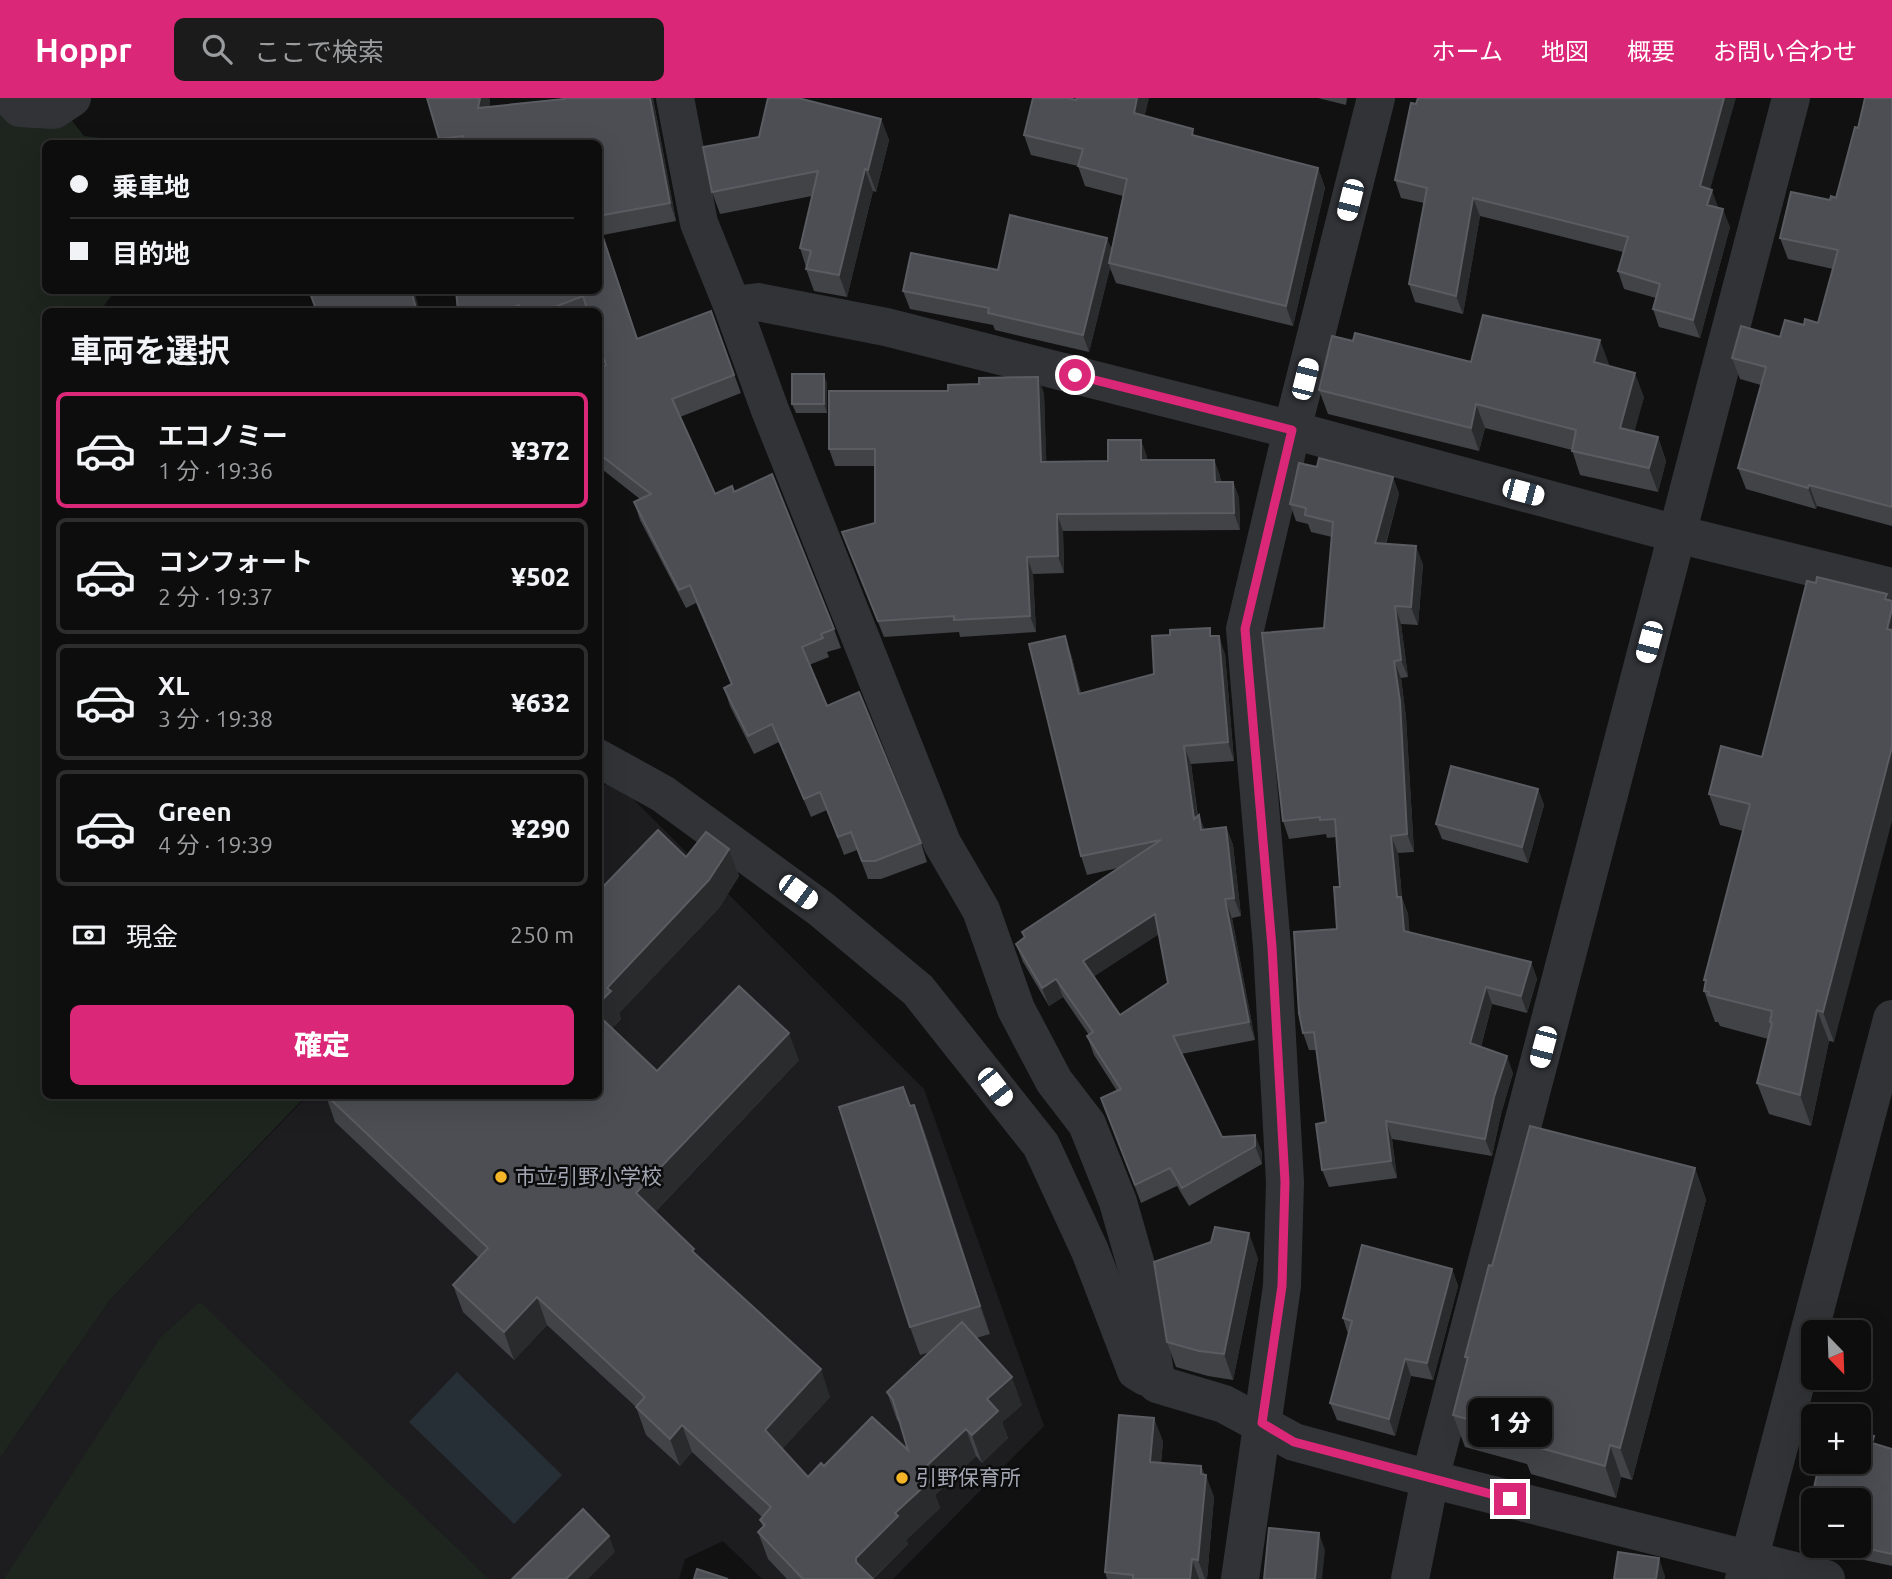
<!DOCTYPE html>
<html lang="ja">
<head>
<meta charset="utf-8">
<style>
	:root { --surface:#0d0d0e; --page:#1b1b1c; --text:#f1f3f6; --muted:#9a9c9e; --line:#2d2d2e; --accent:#db2777 }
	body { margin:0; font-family:Ubuntu,"Noto Sans JP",sans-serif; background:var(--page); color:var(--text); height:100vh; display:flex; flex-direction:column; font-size:26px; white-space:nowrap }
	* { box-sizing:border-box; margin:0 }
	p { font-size:23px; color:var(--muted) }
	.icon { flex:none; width:38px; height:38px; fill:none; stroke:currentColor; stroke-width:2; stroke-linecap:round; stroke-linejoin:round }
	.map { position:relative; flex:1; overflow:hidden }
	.drawer { position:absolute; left:42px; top:210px; width:560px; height:791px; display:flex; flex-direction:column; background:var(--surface); border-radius:10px; box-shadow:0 7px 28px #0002,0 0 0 2px var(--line) }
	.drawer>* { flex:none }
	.guide { position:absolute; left:42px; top:42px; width:560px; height:154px; border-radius:10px; box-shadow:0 7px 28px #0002,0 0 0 2px var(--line); display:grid; align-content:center; height:154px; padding:0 28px; background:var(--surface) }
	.needle { width:46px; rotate:157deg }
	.fabs { position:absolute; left:1801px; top:1222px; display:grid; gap:14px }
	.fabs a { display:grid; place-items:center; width:70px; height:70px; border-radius:10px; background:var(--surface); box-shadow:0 7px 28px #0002,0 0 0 2px var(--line); font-size:35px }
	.end { position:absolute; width:32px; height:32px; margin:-16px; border:9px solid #db2777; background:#fff; box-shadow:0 0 0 4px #fff }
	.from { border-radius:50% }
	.bubble { position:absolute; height:49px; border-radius:10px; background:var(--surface); box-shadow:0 7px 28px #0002,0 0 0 2px var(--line); font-size:23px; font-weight:800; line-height:49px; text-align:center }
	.car { position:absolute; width:21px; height:42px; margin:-21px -10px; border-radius:9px; box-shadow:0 0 5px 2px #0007; background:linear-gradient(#fff 24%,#345 0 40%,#fff 0 76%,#345 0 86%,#fff 0) }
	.guide b { display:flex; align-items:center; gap:24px; height:66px; font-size:26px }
	.guide b+b { border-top:2px solid var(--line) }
	.guide i { width:18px; height:18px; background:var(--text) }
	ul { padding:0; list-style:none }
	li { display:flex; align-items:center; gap:21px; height:116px; margin:0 14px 10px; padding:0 14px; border:4px solid var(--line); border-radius:10px }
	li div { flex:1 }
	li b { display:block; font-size:26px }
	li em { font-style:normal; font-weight:800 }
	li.current { border-color:var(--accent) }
	li>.icon { width:63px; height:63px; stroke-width:1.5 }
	h2 { padding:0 28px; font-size:32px; line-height:84px }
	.pay { display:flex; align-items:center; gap:18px; height:77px; padding:0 28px; font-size:26px }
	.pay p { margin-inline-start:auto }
	.primary-button { display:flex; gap:14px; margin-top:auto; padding:14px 28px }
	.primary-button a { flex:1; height:80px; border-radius:10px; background:var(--accent); color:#fff; font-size:28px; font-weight:800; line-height:80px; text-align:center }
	header { display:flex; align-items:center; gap:42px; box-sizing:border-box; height:98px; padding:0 35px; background:var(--accent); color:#fff }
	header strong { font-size:33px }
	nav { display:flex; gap:38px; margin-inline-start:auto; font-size:24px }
	.search { width:490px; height:63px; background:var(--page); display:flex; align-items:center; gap:18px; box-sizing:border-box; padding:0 24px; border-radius:10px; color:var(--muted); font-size:26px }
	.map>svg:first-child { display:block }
</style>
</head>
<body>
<header>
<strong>Hoppr</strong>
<div class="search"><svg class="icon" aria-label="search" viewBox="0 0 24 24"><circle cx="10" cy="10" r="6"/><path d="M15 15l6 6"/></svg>ここで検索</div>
<nav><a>ホーム</a><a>地図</a><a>概要</a><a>お問い合わせ</a></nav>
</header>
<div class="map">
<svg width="1892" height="1481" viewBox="0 0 1892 1481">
	<rect width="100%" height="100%" fill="#111112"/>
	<path fill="#1d1d1f" d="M612 680 924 991 1044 1328 893 1481H762L723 1443 685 1461 679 1481H0V1360L110 1202 307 998H598V694Z"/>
	<g fill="#1d251e">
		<path d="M0 0H54L84 38 143 45 46 46V192L115 193 100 213 46 214V998H306L110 1202 0 1360Z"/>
		<path d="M200 1204 489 1481H4L161 1239Z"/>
	</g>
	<path fill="#272f36" d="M457 1274 562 1377 514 1426 409 1324Z"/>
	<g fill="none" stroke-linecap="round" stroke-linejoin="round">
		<g stroke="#323337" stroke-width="38">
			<path d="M10 0 20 10 54 12 72 0"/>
			<path d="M675 0 699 125 732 207 770 312 942 745 981 812 1016 911 1054 983 1087 1026 1118 1104 1138 1174 1157 1286 1224 1306 1294 1344 1430 1381 1826 1481"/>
			<path d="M732 207 758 204 886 229 1292 332 1677 436 1892 489"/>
			<path d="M598 660 663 696 821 811 918 892 1041 1047 1090 1153 1136 1273 1146 1279"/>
			<path d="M1240 1481 1282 1188 1285 1084 1272 849 1245 531 1292 332 1376 0"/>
			<path d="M1410 1481 1430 1381 1791 0"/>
			<path d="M1744 1481 1892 921"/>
		</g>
	</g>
	<g fill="#424347" fill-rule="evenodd">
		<path d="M427 0H489L490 4 489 9 564 1 563 0H653L676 123 603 137 638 241 711 213 741 295 680 319 715 396 734 394 834 531 841 550 827 554 829 559 809 567 827 608 921 745 927 764 881 781H868L857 752 844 757 827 712 811 719 779 644 754 656 730 608 724 590 731 586 696 505 686 510 640 422 634 404 640 401 598 368V270L606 267 598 214H458L598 192V46H440Z"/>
		<path d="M1318 0H1347L1346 7Z"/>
		<path d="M1892 0V428L1817 408 1816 411 1746 391 1738 370 1761 287 1740 281 1732 260 1804 227 1818 225 1833 171 1788 161 1780 140 1830 102 1836 100 1858 30Z"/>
		<path d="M1145 18 1195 37 1318 70 1325 90 1293 228 1116 185 1110 170 1089 254 995 232 993 227 910 211 903 193 998 172 1111 152 1123 98 1085 88 1078 68 1031 57 1024 37Z"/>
		<path d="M881 21 889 42 876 94 873 93 847 199 814 193 806 171V169L800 150 812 98 720 116 712 94 759 39Z"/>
		<path d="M1395 82 1710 91 1718 110 1730 129 1700 240 1659 229 1653 211 1656 200 1624 191 1618 173 1623 154 1480 118 1463 216 1415 204 1409 186 1424 105 1401 100Z"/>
		<path d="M1353 243 1471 264 1609 266 1608 268 1644 299 1634 333 1658 339 1666 363 1658 394 1580 377 1572 352 1485 330 1479 353 1328 316 1319 292Z"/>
		<path d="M827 285V315H796L792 306Z"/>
		<path d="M1044 295 1046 364 1108 363 1147 358V362H1214L1220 378 1221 384H1233L1239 400 1240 432 1063 433 1064 475 1033 476 1036 534 960 539 959 534 884 539 848 450 875 425V368H835L829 351Z"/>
		<path d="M1317 369 1393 379 1399 396 1386 446 1423 466 1418 527 1401 526 1408 579 1401 580 1406 620 1414 754 1398 755 1402 800 1408 816 1409 834 1531 864 1537 881 1527 915 1492 906 1481 949 1513 975 1501 1016 1492 1058 1392 1041 1397 1080 1329 1089 1322 1072 1326 1024 1316 952H1309L1303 935 1337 831 1340 789 1336 739 1327 740 1326 736 1289 741 1283 723 1324 530 1332 439 1311 434 1308 426 1296 423 1290 406Z"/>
		<path d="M1816 485 1887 496 1889 502 1834 944 1829 943 1811 1028 1769 1016 1757 985 1768 941 1720 928 1718 924H1715L1704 893 1706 886 1704 882 1743 733 1720 727 1709 696 1762 659Z"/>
		<path d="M1213 538 1225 556 1234 663 1191 666 1198 718 1199 717 1204 731 1226 729 1233 747 1241 818 1232 820 1255 942 1181 956 1222 1039 1255 1037 1262 1055V1066L1189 1108 1177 1088 1141 1105 1101 1000 1117 993 1094 957 1087 938 1089 937 1063 899 1049 908 1023 864 1016 846 1024 840 1022 834 1118 770 1087 777 1081 758 1071 556 1081 595 1154 576ZM1159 836 1168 885 1120 917 1094 878Z"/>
		<path d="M1538 691 1544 707 1528 765 1442 741 1436 726Z"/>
		<path d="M729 751 739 778 719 810 619 915 621 921 612 930 657 973 799 962 655 1114 830 1299 782 1351 808 1379 824 1368 908 1352 900 1325 897 1322 887 1294 930 1254 920 1257 910 1229 903 989 910 1008 914 1007 925 1035 990 1236 976 1240 1022 1307 1002 1324 1008 1340 982 1365 976 1358 935 1397 940 1410 906 1442 908 1446 873 1481H787L768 1461 758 1434 763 1429 760 1422 762 1419 692 1354 680 1368 646 1337 636 1309 547 1227 514 1262 463 1214 453 1187 479 1160 335 1024 326 998H598V794Z"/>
		<path d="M1695 1070 1706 1102 1632 1382 1621 1379 1616 1400 1531 1376 1527 1366 1465 1349 1453 1317 1467 1264 1465 1259 1492 1168Z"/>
		<path d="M1258 1160 1233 1282 1208 1278 1176 1269 1167 1244Z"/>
		<path d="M1452 1171 1458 1188 1433 1282 1411 1278 1395 1338 1337 1322 1330 1305 1348 1236 1343 1220Z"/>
		<path d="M1163 1343 1161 1365 1201 1368 1214 1399 1207 1481H1107L1105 1474Z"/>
		<path d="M1877 1347 1892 1351V1468L1846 1458 1842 1447H1858V1402H1813V1408L1811 1403Z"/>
	</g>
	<g fill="#2a2b2d">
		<path d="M480 0H489L490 4 485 28 478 10Z"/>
		<path d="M650 0H653L676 123 670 105Z"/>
		<path d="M1137 0H1149L1141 35 1134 15Z"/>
		<path d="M1724 0H1736L1706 106 1700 88Z"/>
		<path d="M881 21 889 42 876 94 868 72Z"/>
		<path d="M1318 70 1325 90 1293 228 1286 208Z"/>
		<path d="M865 71 873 93 847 199 839 177Z"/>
		<path d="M1712 92 1718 109 1714 125 1707 107Z"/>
		<path d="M1473 100 1480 118 1463 216 1456 198Z"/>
		<path d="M1723 111 1730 129 1700 240 1693 222Z"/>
		<path d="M1107 140 1114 157 1109 165 1110 170 1089 254 1083 237Z"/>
		<path d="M411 192H414L420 214H417Z"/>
		<path d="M1600 242 1609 266 1603 288 1594 264Z"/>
		<path d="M1635 275 1644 299 1629 354 1620 330Z"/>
		<path d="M824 276 827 285V315L824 306Z"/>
		<path d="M1038 279 1044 295 1047 381 1041 364Z"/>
		<path d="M1476 306 1485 330 1479 353 1471 330Z"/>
		<path d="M1658 339 1666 363 1658 394 1649 370Z"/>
		<path d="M1141 342 1147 358V379L1141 362Z"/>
		<path d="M1214 362 1220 378 1221 400 1215 384Z"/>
		<path d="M1393 379 1399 396 1381 462 1375 445Z"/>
		<path d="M1233 384 1239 400 1240 432 1234 415Z"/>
		<path d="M1809 387 1817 408 1816 411 1808 390Z"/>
		<path d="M1057 416 1063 433 1064 475 1058 458Z"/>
		<path d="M1416 448 1423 466 1418 527 1411 509Z"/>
		<path d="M1027 459 1033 476 1036 534 1030 518Z"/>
		<path d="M1887 496 1892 511V544L1887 531 1885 501Z"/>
		<path d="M1395 508 1401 526 1408 579 1401 562Z"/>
		<path d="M1065 538 1071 556 1085 614 1079 596Z"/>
		<path d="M1219 538 1225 556 1234 663 1228 644Z"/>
		<path d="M1394 563 1401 580 1406 620 1414 754 1407 736Z"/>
		<path d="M1184 648 1191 666 1200 739 1194 721Z"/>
		<path d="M1892 649V723L1834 944 1823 914Z"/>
		<path d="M1538 691 1544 707 1528 765 1522 749Z"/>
		<path d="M1199 717 1206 735 1201 732Z"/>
		<path d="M1226 729 1233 747 1241 818 1234 800Z"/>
		<path d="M1391 738 1398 755 1402 800 1408 816 1411 850 1404 833 1397 799Z"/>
		<path d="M729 751 739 778 719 810 619 915 621 921 603 939 598 927V906L607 890Z"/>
		<path d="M1225 801 1232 820 1255 942 1249 924Z"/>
		<path d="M1155 816 1162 834 1090 881 1083 863Z"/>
		<path d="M1531 864 1537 881 1527 915 1521 898Z"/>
		<path d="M1056 881 1063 899 1049 908 1042 890Z"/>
		<path d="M1486 889 1492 906 1477 963 1470 945Z"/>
		<path d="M1817 912 1829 943 1811 1028 1800 997Z"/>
		<path d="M789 935 799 962 646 1123 636 1095Z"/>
		<path d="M1507 958 1513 975 1501 1016 1492 1058 1485 1041 1494 999Z"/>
		<path d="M914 1007 925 1035 990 1236 980 1208Z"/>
		<path d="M1386 1023 1392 1041 1397 1080 1391 1063Z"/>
		<path d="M1255 1037 1262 1055V1066L1255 1048Z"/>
		<path d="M1695 1070 1706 1102 1632 1382 1620 1350Z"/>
		<path d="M1249 1135 1258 1160 1233 1282 1224 1256Z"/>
		<path d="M1452 1171 1458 1188 1433 1282 1427 1265Z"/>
		<path d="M537 1199 547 1227 514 1262 504 1234Z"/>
		<path d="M1405 1261 1411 1278 1395 1338 1389 1321Z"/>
		<path d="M821 1271 830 1299 775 1359 765 1332Z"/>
		<path d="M1012 1279 1022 1307 1002 1324 1008 1340 982 1365 972 1337 987 1301Z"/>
		<path d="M1154 1320 1163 1343 1159 1387 1150 1364Z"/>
		<path d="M682 1327 692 1354 680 1368 670 1341Z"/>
		<path d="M966 1331 976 1358 935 1397 940 1410 906 1442 908 1446 872 1481H863L856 1460 895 1415 921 1373Z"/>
		<path d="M1610 1347 1621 1379 1616 1400 1605 1368Z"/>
		<path d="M1201 1368 1206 1380V1377L1214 1399 1207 1481H1205L1198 1462Z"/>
		<path d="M1319 1435 1325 1452 1322 1481H1315Z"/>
		<path d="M609 1438 615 1454 588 1481H566Z"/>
		<path d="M1659 1460 1665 1478V1481H1656Z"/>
		<path d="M1192 1461 1199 1481H1190Z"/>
	</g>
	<g fill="#4d4e53" stroke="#5a5c62" stroke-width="2" fill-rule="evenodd">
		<path d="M427 0H480L478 10 564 1 563 0H650L670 105 598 118V46H465L463 38 439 41Z"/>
		<path d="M768 0H798L881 21 868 72 865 71 839 177 806 171 811 153 800 150 818 73 712 94 703 49 759 39Z"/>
		<path d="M1033 0H1068L1076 2 1077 0H1137L1134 15 1193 31 1192 37 1318 70 1286 208 1109 165 1127 81 1078 68 1083 51 1024 37Z"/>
		<path d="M1418 0H1724L1700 88 1712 92 1707 107 1723 111 1693 222 1653 211 1660 186 1618 173 1628 139 1473 100 1456 198 1409 186 1427 90 1395 82 1411 5 1416 6Z"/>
		<path d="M1865 0H1892V409L1809 387 1808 390 1738 370 1766 269 1732 260 1741 228 1780 239 1785 222 1804 227 1805 221 1818 225 1838 152 1780 140 1791 94 1830 102 1831 98 1836 100 1855 29 1858 30Z"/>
		<path d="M1010 117 1107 140 1083 237 988 215 989 210 903 193 911 155 998 172Z"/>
		<path d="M598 125 637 241 711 213 734 277 672 301 715 396 732 388 734 394 772 376 834 531 821 536 823 540 802 549 827 608 859 594 921 745 875 763H862L851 734 838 739 820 694 804 701 772 626 748 638 724 590 732 586 690 487 679 492 634 404 651 396 598 355V270L606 267 598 245V214H588L583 198 542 214H522L519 207 502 214H458L456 192H598Z"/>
		<path d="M309 192H411L417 214H317Z"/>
		<path d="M1483 217 1600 242 1594 264 1635 275 1620 330 1658 339 1649 370 1572 353 1576 332 1476 306 1471 330 1319 292 1332 238 1353 243 1355 235 1471 264Z"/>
		<rect x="792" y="276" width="32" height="30"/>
		<path d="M1038 279 1041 364 1108 363V342H1141V362H1214L1215 384H1233L1234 415 1057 416 1058 458 1027 459 1030 518 954 522V518L878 523 842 434 875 425V351H829V293H948V287L979 286V280Z"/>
		<path d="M1319 360 1393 379 1375 445 1416 448 1411 509 1395 508 1401 562 1394 563 1400 603 1407 736 1391 738 1397 799H1401L1404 833 1531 864 1521 898 1486 889 1470 945 1507 958 1494 999 1485 1041 1386 1023 1391 1063 1322 1072 1316 1026 1326 1024 1314 934 1303 935 1299 915 1294 834 1337 831 1334 789H1340L1335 721 1320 722V719L1283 723 1262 535 1324 530 1333 424 1305 417 1306 410 1290 406 1299 365 1317 369Z"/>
		<path d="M1817 479 1887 496 1885 501 1892 503V511L1887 531 1892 532V649L1823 914 1817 912 1800 997 1757 985 1772 925 1770 924 1772 913 1708 897 1709 894 1704 893 1706 882H1704L1750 706 1709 696 1721 648 1762 659 1807 483 1816 485Z"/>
		<path d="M1210 530V538H1219L1228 644 1184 648 1194 721 1199 717 1201 732 1226 729 1234 800 1225 801 1249 924 1173 938 1222 1039 1255 1037V1048L1182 1090 1170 1070 1135 1087 1101 1000 1121 991 1087 938 1093 934 1056 881 1042 890 1016 846 1025 839 1022 834 1161 742 1081 758 1029 546 1065 538 1079 596 1154 576 1152 538 1170 537V532ZM1155 816 1168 885 1120 917 1083 863Z"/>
		<path d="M1451 668 1538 691 1522 749 1436 726Z"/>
		<path d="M658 732 686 759 706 734 729 751 709 782 607 890 611 893 598 906V794Z"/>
		<path d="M739 888 789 935 636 1095 694 1151 692 1153 821 1271 765 1332 808 1379 821 1365 824 1368 872 1319 908 1352 893 1302 887 1294 962 1224 1012 1279 987 1301 998 1313 972 1337 966 1331 921 1373 930 1383 895 1415 898 1418 856 1460V1464L873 1481H803L758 1434 765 1427 760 1422 771 1409 682 1327 670 1341 636 1309 645 1299 537 1199 504 1234 453 1187 488 1150 327 998H598V917L657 973Z"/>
		<path d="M903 989 910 1008 914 1007 980 1208 910 1229 839 1009Z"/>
		<path d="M1530 1028 1695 1070 1620 1350 1610 1347 1605 1368 1519 1344 1521 1336 1453 1317 1468 1259H1465L1489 1167 1492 1168Z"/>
		<path d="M1215 1129 1249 1135 1224 1256 1199 1253 1167 1244 1154 1164 1211 1144Z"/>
		<path d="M1362 1147 1452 1171 1427 1265 1405 1261 1389 1321 1330 1305 1352 1223 1343 1220Z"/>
		<path d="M1119 1317 1154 1320 1150 1364 1201 1368V1376L1206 1377 1198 1462 1192 1461 1190 1481H1133V1477L1105 1474Z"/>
		<path d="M1858 1334 1874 1338 1872 1345 1892 1351V1456L1851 1447H1858V1402H1813V1403H1811L1820 1363H1858Z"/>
		<path d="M583 1411 609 1438 566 1481H512Z"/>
		<path d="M1269 1430 1319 1435 1315 1481H1264Z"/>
		<path d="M1618 1454 1659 1460 1656 1481H1614Z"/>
		<path d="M697 1471 728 1481H694Z"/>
	</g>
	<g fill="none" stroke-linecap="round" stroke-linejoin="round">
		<path stroke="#db2777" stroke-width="9" d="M1075 277 1292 332 1245 531 1272 849 1285 1084 1282 1188 1262 1325 1294 1344 1510 1401"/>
	</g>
	<g fill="#f4b628" stroke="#0c0c0d" stroke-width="2.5">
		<circle cx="501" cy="1079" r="7"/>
		<circle cx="902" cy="1380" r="7"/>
	</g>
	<g text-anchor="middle" stroke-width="5" stroke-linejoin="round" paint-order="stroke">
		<g font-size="21" fill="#a2a7b3" stroke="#0c0c0d" text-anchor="start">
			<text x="515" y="1086">市立引野小学校</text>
			<text x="916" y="1387">引野保育所</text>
		</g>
	</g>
</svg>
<div class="fabs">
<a><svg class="needle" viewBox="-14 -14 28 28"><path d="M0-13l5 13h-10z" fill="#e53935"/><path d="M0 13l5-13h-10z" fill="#9a9c9e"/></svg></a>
<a>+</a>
<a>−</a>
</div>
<i class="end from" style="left:1075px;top:277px"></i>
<i class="end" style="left:1510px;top:1401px"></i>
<div class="bubble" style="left:1468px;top:1300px;width:84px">1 分</div>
<i class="car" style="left:1350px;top:102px;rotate:194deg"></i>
<i class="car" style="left:1305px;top:281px;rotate:14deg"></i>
<i class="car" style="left:1523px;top:394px;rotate:105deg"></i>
<i class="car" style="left:1649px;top:544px;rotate:195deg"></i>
<i class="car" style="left:798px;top:794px;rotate:126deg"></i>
<i class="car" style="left:1543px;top:949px;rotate:195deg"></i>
<i class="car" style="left:995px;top:989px;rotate:142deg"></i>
<div class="guide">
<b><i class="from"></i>乗車地</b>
<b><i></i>目的地</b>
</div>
<section class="drawer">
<h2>車両を選択</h2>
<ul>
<li class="current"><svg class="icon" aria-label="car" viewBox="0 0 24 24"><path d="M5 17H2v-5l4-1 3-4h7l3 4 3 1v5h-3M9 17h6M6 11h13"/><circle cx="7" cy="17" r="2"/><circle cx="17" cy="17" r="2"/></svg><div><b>エコノミー</b><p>1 分 · 19:36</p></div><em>¥372</em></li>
<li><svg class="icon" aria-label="car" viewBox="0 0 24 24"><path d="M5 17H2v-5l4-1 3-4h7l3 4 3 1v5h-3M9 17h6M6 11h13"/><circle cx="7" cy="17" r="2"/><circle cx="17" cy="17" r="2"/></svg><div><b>コンフォート</b><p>2 分 · 19:37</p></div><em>¥502</em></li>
<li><svg class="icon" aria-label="car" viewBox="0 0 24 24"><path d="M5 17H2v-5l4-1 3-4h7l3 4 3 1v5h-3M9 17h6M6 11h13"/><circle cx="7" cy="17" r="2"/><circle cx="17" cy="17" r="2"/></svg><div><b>XL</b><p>3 分 · 19:38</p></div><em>¥632</em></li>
<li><svg class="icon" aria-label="car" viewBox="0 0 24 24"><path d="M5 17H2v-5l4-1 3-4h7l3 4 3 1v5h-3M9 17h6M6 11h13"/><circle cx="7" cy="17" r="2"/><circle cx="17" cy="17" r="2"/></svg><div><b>Green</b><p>4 分 · 19:39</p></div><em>¥290</em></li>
</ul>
<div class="pay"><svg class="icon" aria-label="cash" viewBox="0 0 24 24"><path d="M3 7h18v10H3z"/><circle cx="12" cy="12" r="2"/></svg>現金<p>250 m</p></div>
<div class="primary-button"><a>確定</a></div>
</section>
</div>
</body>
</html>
